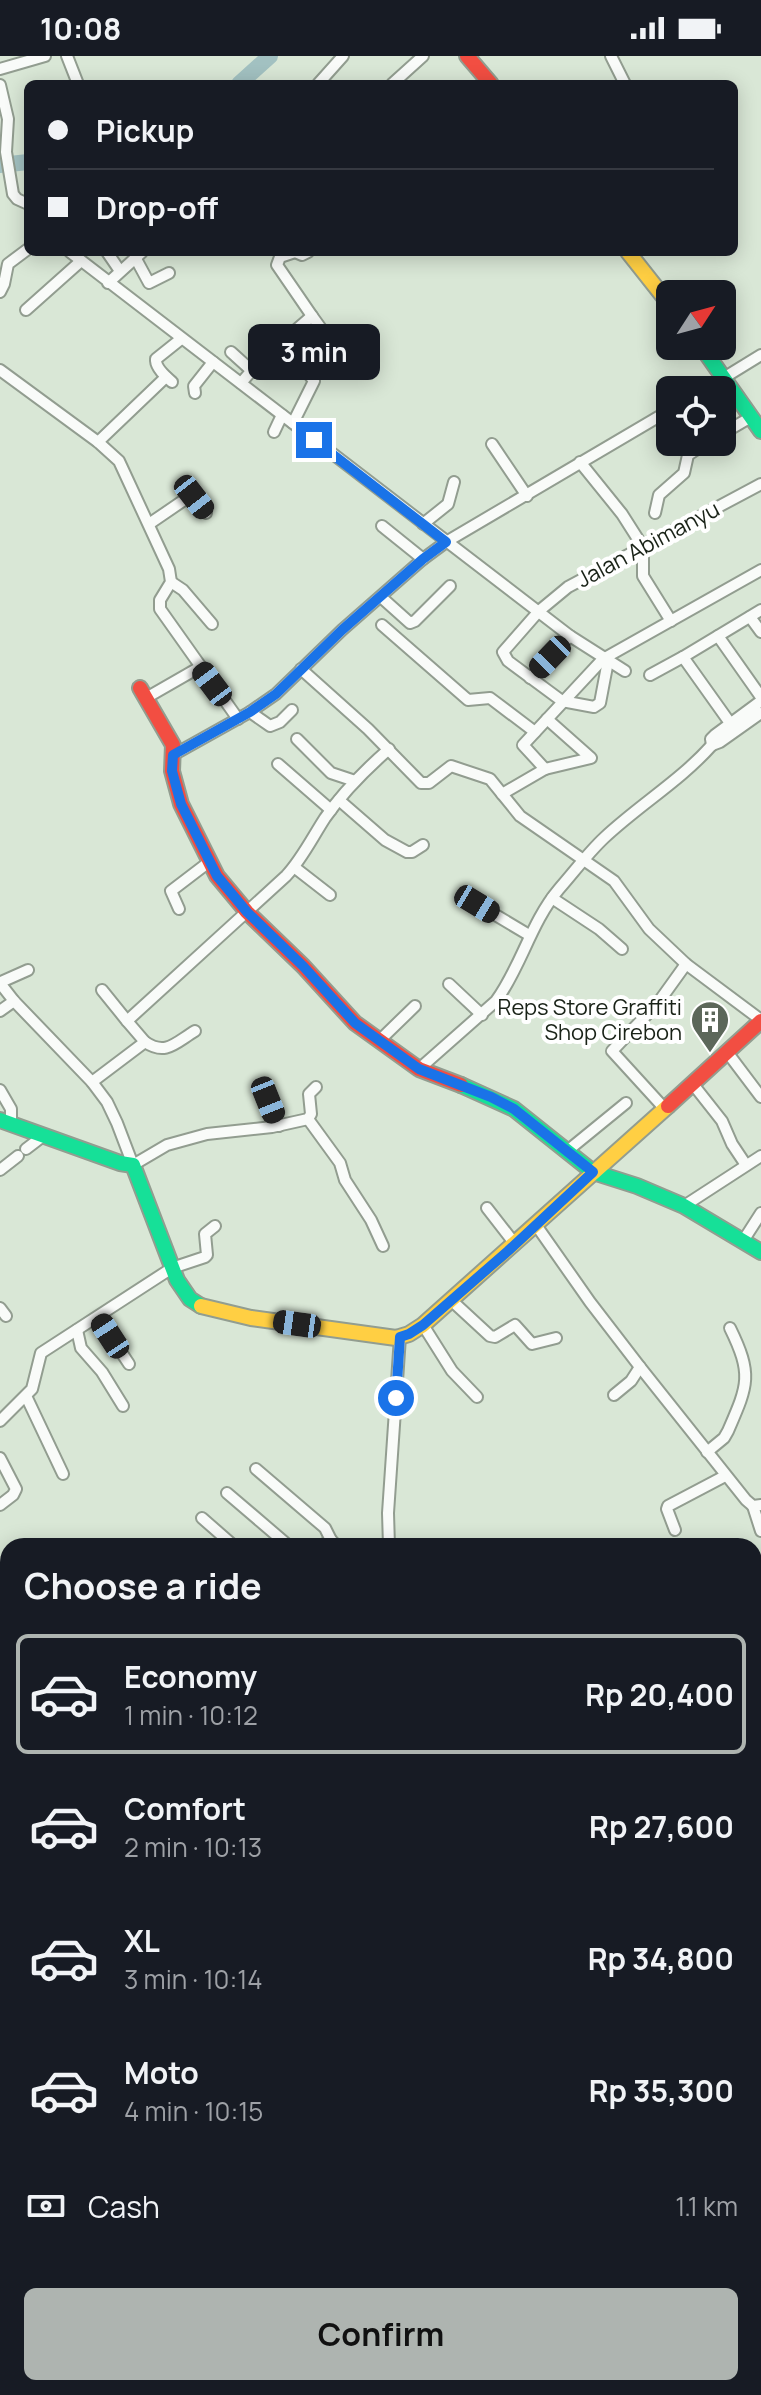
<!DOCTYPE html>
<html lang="en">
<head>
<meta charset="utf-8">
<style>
	:root { --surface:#171b24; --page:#20242c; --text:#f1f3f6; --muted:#9ea1a6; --line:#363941; --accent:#aeb4b0 }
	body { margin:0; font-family:Manrope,sans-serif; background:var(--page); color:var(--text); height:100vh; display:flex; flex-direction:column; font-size:30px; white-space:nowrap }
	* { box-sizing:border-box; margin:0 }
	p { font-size:26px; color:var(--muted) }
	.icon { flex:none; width:44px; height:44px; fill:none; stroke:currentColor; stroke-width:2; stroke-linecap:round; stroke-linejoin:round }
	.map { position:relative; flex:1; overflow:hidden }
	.drawer { position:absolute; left:0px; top:1482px; width:762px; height:858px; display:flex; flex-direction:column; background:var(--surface); border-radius:24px 24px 0 0; box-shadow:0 4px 20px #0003 }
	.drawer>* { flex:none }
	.guide { position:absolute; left:24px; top:24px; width:714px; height:176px; border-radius:12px; box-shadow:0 4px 20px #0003; display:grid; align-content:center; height:176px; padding:0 24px; background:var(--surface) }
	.needle { width:52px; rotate:54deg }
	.buttons { position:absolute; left:656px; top:224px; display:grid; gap:16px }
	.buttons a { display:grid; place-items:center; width:80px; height:80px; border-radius:12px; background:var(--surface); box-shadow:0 4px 20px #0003; font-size:40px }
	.end { position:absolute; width:36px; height:36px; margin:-18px; border:10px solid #1a73e8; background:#fff; box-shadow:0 0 0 4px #fff }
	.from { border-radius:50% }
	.bubble { position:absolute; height:56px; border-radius:12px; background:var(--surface); box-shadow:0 4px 20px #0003; font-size:26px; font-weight:700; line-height:56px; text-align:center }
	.car { position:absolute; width:24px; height:48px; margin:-24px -12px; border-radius:10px; box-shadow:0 0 6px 2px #0007; background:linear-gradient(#222 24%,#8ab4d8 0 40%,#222 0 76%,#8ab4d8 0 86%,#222 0) }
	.guide b { display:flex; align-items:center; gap:28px; height:76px; font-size:30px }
	.guide b+b { border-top:2px solid var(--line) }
	.guide i { width:20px; height:20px; background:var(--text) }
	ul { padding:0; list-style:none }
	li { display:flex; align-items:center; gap:24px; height:120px; margin:0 16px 12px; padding:0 8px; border:4px solid transparent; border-radius:12px }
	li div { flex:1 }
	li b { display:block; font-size:30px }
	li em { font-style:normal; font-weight:700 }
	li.selected { border-color:var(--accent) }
	li>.icon { width:72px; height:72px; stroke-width:1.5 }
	h2 { padding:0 24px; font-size:36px; line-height:96px }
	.pay { display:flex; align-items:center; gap:20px; height:88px; padding:0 24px; font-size:30px }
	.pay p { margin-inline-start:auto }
	.button { display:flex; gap:16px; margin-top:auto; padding:16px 24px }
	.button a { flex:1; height:92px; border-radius:12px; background:var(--accent); color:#111; font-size:32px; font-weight:700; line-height:92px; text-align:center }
	.status { display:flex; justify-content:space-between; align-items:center; height:56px; padding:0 40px; background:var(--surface); direction:ltr }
	.status svg { height:22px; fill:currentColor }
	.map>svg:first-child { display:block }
</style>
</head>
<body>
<div class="status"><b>10:08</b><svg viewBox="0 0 49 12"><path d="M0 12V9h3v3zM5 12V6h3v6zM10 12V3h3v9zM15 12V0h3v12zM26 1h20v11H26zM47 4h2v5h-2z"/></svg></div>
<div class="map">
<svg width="761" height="2339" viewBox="0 0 761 2339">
	<rect width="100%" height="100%" fill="#d9e7d6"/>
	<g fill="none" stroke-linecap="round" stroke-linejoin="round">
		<g stroke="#a2c1c1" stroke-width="16">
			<path d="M239 28 270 0"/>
			<path d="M0 109 28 106"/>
			<path d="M754 2083 761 2084"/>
			<path d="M0 2228 8 2218"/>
		</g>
		<defs>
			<g id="street">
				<path d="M67 0 78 28"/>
				<path d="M611 0 625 28"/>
				<path d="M0 13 45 0"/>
				<path d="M318 28 343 0"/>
				<path d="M392 28 423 0"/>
				<path d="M0 29 8 63 6 96 13 138 17 143 28 148"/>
				<path d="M70 196 570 580 625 615"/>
				<path d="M107 196 120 215"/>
				<path d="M295 196 280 201 277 209 312 260"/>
				<path d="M295 196 302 199 308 196"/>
				<path d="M136 203 149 227 169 217"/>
				<path d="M108 227 142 196"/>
				<path d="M0 236 4 228 8 208 28 193"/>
				<path d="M26 254 81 205"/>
				<path d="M284 286 314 325 293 367"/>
				<path d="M231 296 252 315"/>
				<path d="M0 314 98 386 119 405 169 513 171 526 160 544V553L238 663"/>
				<path d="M172 326C166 321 155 311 156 303L181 283"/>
				<path d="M241 327 260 305 312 260 343 303"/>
				<path d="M704 334 761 299"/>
				<path d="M195 337 194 330 213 306"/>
				<path d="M274 376 282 359"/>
				<path d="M722 378 751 361"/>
				<path d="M98 386 166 321"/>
				<path d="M492 388 527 440"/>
				<path d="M580 406 622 458 643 491V520L671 565"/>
				<path d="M655 457 659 439 684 417 688 399 708 386"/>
				<path d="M149 468 190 440 194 441 206 457"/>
				<path d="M423 468 448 448 454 426"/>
				<path d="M382 470 423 503"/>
				<path d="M171 526 183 534 212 568"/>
				<path d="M381 541 410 567 415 565 450 530"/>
				<path d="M750 561 761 576"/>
				<path d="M382 569 468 644 490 642 535 676"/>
				<path d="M718 580 761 641"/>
				<path d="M608 605 600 647 594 651 562 645 508 605 503 596 539 555 568 531 761 428"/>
				<path d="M301 613 368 673 421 727H429L451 710 490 723 520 760 614 825 649 873 686 908 761 964"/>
				<path d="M650 619 683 601"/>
				<path d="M530 622 570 580"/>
				<path d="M146 642 200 611"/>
				<path d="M761 645 715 679 711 683 712 689 720 686 761 657"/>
				<path d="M250 656 270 670 280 666 292 654"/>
				<path d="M730 667 683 601 761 554"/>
				<path d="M297 683 331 717 355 725"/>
				<path d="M173 699 250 656 276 638 342 574 423 503 446 486 670 354"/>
				<path d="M278 708 331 754"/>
				<path d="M545 713 523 689 603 603 761 514"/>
				<path d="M502 738 545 713 591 702 547 663"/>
				<path d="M339 744 385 784 407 796H412L423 789"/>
				<path d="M294 811 330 839"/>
				<path d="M552 842 599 873 622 893"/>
				<path d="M477 848 529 879"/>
				<path d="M179 853 171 835 209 806"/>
				<path d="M1 926 28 914"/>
				<path d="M0 927 14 945 92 1026 107 1046 117 1067 133 1109 167 1089 207 1078 272 1071 308 1063 311 1058 309 1038 316 1031"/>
				<path d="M449 928 482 959"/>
				<path d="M102 934 127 965"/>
				<path d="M0 955 14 945"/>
				<path d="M379 985 415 950"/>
				<path d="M145 986C166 1000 175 987 195 975"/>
				<path d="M727 996 761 1041"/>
				<path d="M419 1013 496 945C521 911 531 866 559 833 574 816 588 797 604 782 639 749 680 725 712 689"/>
				<path d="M92 1026 145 986 127 965 286 820C302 803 312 782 325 762 343 736 365 714 389 693"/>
				<path d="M692 1027 722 1065 732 1088 746 1109"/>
				<path d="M0 1034 11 1053V1068"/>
				<path d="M268 1044 279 1070"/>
				<path d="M664 1052 612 995 658 947 686 908"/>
				<path d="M308 1063 340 1107 345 1124 371 1164 383 1190"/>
				<path d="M26 1093 43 1080"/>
				<path d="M566 1096 626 1047"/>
				<path d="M0 1114 18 1100"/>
				<path d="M684 1150 761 1100"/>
				<path d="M487 1152 515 1188"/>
				<path d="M536 1169 590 1246 640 1311 746 1444 753 1450 761 1449"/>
				<path d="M743 1185 761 1157"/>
				<path d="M451 1244 490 1280 495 1281 515 1269 532 1288 556 1282"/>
				<path d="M0 1252 6 1260"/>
				<path d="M98 1261 129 1308"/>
				<path d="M423 1269 452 1315 477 1341"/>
				<path d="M77 1274 81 1292 102 1316 123 1350"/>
				<path d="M614 1339 631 1325 640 1311"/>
				<path d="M26 1340 63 1418"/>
				<path d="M0 1365 32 1333 41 1297 172 1212 205 1201 207 1199 205 1178 215 1170"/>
				<path d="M707 1396 724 1382 728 1375C748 1329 753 1319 730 1272"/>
				<path d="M0 1402 16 1433 13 1439 0 1449"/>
				<path d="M256 1413 325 1472 331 1484"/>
				<path d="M227 1437 289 1490"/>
				<path d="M753 1450 761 1475"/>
				<path d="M202 1462 234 1490"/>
				<path d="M675 1474 667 1453 668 1450 725 1420"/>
				<path d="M321 1490 331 1484 337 1490"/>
				<path d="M389 1490 388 1457 400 1281"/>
				<path d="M0 1642 8 1655"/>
				<path d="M0 1694 8 1703"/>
				<path d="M754 1710 761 1711"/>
				<path d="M0 1845 8 1840"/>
				<path d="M0 2319 8 2326"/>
				<path d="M16 2332 26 2339"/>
			</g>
			<g id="fast">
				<path d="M701 290 761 375"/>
				<path d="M461 1029 514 1053 593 1116 637 1130 684 1150 761 1196"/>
				<path d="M0 1064 120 1107 133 1109 177 1224 190 1243 201 1250"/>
			</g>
			<g id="slow">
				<path d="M628 196 670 249"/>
				<path d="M201 1250 251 1262 396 1282 409 1278 423 1269 668 1050"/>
			</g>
			<g id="jam">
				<path d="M467 0 491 28"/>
				<path d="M140 632 173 689 172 715 181 748 217 820 247 856 303 910 355 967 419 1013 461 1029"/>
				<path d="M668 1050 761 965"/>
			</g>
		</defs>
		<use href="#street" stroke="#929d90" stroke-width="14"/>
		<use href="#fast" stroke="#929d90" stroke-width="18"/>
		<use href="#slow" stroke="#929d90" stroke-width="18"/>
		<use href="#jam" stroke="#929d90" stroke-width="18"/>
		<use href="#street" stroke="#f9fbf9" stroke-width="10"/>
		<use href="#fast" stroke="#16e098" stroke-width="14"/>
		<use href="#slow" stroke="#ffcf43" stroke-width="14"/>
		<use href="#jam" stroke="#f24e42" stroke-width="14"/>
	</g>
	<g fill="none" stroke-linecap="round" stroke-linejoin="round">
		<path stroke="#1a73e8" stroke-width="10" d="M314 384 446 486 423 503 342 574 276 638 250 656 173 699 172 715 181 748 217 820 247 856 303 910 355 967 419 1013 491 1041 514 1053 593 1116 508 1195 423 1269 409 1278 400 1281 396 1342"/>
	</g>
	<defs>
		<symbol id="building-pin" viewBox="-11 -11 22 30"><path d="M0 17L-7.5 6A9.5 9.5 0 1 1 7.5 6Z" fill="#5c675a" stroke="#fff"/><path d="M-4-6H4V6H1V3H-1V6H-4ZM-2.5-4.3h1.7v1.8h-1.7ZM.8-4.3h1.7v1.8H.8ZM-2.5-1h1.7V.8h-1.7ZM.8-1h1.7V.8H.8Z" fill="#fff"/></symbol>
	</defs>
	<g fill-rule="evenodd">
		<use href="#building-pin" x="688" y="942" width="44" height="60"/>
	</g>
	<g text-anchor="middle" stroke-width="8" stroke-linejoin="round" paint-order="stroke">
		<g font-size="22" fill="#192217" stroke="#fff">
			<text transform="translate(648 488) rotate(-28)" y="8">Jalan Abimanyu</text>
		</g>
		<g font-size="22" fill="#192217" stroke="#fff" text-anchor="end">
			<text x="682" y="959">Reps Store Graffiti<tspan x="682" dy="25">Shop Cirebon</tspan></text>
		</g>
	</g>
</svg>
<div class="buttons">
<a><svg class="needle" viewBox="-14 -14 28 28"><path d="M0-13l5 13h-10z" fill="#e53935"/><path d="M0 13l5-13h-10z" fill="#9ea1a6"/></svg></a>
<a><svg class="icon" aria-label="locate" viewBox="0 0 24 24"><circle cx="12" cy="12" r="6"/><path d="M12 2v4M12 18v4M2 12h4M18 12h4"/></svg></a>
</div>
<i class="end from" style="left:396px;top:1342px"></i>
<i class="end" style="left:314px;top:384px"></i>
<div class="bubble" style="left:248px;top:268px;width:132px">3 min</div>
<i class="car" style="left:194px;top:441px;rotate:142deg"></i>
<i class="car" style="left:550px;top:601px;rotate:224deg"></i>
<i class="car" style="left:212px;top:628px;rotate:323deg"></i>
<i class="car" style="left:477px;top:848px;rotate:121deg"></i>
<i class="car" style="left:268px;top:1044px;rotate:158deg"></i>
<i class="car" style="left:297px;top:1268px;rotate:278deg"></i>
<i class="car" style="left:110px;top:1280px;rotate:327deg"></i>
<div class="guide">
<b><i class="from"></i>Pickup</b>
<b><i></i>Drop-off</b>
</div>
<section class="drawer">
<h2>Choose a ride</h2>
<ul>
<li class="selected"><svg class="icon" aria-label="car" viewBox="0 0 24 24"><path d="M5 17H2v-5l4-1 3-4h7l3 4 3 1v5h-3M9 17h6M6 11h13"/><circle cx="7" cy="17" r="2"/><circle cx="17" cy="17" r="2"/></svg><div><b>Economy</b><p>1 min · 10:12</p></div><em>Rp 20,400</em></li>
<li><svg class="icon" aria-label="car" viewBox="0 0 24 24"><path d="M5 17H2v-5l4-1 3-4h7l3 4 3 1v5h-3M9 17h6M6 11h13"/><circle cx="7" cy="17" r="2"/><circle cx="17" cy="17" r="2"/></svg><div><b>Comfort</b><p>2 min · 10:13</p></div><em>Rp 27,600</em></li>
<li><svg class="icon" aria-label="car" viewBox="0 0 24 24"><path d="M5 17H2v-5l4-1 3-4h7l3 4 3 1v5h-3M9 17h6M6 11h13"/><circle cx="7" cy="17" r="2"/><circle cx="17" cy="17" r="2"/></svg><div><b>XL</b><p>3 min · 10:14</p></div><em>Rp 34,800</em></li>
<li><svg class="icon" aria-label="car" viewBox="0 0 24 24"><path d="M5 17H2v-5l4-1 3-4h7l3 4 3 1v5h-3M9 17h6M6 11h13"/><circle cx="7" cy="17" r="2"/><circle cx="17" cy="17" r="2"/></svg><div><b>Moto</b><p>4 min · 10:15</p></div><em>Rp 35,300</em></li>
</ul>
<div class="pay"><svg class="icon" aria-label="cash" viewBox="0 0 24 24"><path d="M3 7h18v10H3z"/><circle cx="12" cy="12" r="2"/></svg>Cash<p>1.1 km</p></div>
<div class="button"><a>Confirm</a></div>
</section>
</div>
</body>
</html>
